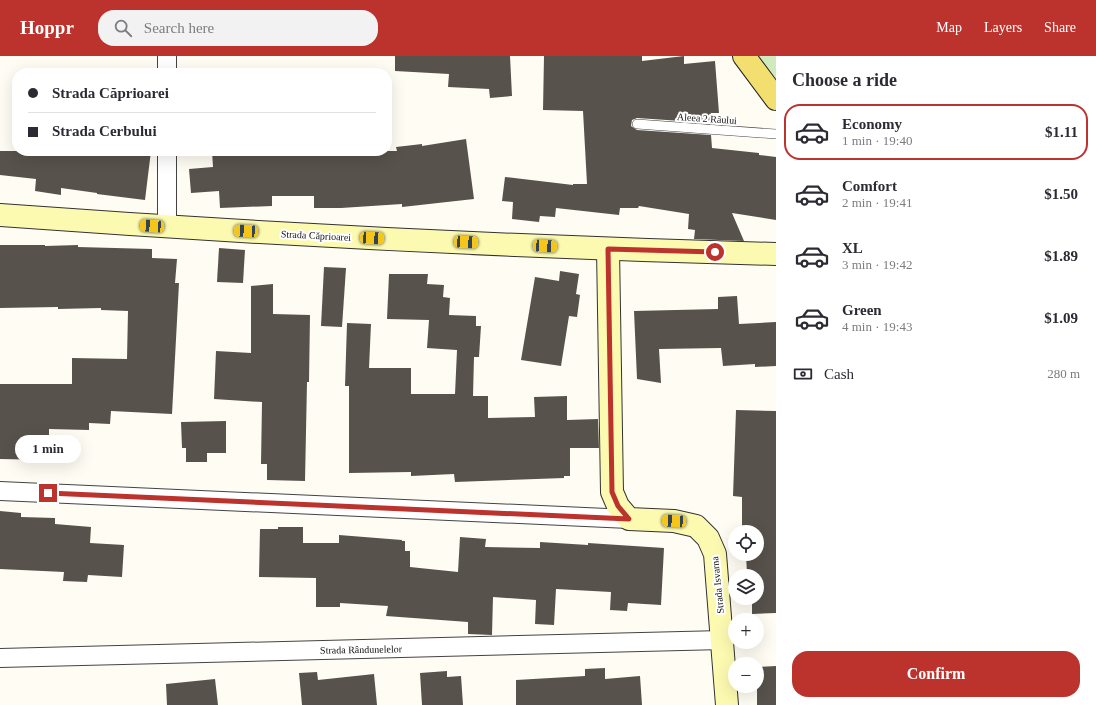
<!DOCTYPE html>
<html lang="en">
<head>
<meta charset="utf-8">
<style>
	:root { --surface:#fff; --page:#f2f2f3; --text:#2b2b33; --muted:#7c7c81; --line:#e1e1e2; --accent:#bc322c }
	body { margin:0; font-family:Georgia,serif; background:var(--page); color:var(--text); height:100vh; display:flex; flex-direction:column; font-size:15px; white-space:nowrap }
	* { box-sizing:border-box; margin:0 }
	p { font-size:13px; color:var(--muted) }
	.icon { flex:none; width:22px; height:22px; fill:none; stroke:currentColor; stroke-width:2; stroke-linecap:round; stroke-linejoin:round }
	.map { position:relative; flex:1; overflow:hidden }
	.panel { display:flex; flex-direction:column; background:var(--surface); width:320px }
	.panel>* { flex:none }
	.top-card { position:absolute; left:12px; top:12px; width:380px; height:88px; border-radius:16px; box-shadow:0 4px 16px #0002; display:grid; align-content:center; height:88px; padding:0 16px; background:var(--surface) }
	.controls { position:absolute; left:728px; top:469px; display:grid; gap:8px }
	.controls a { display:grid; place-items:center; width:36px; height:36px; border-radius:50%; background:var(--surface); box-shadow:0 4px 16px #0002; font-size:20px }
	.end { position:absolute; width:18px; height:18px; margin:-9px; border:5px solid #bc322c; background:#fff; box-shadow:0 0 0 2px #fff }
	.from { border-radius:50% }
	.bubble { position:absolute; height:28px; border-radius:14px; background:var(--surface); box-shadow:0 4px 16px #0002; font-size:13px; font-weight:700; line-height:28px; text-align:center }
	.car { position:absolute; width:12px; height:24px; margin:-12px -6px; border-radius:5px; box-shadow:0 0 3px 1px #0007; background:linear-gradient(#f5c518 24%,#345 0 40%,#f5c518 0 76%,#345 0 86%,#f5c518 0) }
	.top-card b { display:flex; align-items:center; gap:14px; height:38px; font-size:15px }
	.top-card b+b { border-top:1px solid var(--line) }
	.top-card i { width:10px; height:10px; background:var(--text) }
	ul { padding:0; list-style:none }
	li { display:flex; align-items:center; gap:12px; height:56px; margin:0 8px 6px; padding:0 8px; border:2px solid transparent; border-radius:16px }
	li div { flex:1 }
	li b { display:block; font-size:15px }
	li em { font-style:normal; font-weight:700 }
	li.current { border-color:var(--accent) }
	li>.icon { width:36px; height:36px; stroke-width:1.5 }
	h2 { padding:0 16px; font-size:18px; line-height:48px }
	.pay { display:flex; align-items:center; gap:10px; height:44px; padding:0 16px; font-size:15px }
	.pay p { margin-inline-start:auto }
	.action { display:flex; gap:8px; margin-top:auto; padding:8px 16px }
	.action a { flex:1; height:46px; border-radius:16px; background:var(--accent); color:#fff; font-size:16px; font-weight:700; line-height:46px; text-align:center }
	header { display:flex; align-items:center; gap:24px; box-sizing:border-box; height:56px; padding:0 20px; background:var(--accent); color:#fff }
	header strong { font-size:19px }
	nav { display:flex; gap:22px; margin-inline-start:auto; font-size:14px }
	.search { width:280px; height:36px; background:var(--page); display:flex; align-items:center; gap:10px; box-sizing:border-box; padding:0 14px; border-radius:16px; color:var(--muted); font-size:15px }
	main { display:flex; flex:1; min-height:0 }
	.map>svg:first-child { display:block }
</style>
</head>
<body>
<header>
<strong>Hoppr</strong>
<div class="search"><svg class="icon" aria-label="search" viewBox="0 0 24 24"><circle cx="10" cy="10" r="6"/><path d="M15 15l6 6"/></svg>Search here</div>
<nav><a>Map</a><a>Layers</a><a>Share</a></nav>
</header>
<main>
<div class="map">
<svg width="776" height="649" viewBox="0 0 776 649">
	<rect width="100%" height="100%" fill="#fffdf3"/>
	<path fill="#d0e9bd" d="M752 0H776V32Z"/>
	<g fill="#58524c">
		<path d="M395 0H510L512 40 490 42 489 33 448 31 449 18 395 15Z"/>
		<path d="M544 0H642V5L684 0V8L715 5 719 57H711V67L637 62 632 64 631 70 637 74 711 79 712 92 759 97V99L776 101V164L732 157 744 185 694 183 695 174 688 173 689 158 639 150 638 152H620L619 159 556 152 555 161 540 160 539 166 512 163 513 146 502 145 505 121 573 129V128H587L583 55 543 54Z"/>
		<path d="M466 83 474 143 402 151V148L341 152H314V140H272V150L220 152 219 135 191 137 189 113 213 111 212 95H397L396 91 422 88V90Z"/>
		<path d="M0 95H151L145 144 97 138V137L61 132V139L35 135 36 123 0 119Z"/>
		<path d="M0 189H45V190L78 189V191L152 193V202L177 203 175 227H179L172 358 111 355 110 368 89 367V374L49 373V404L0 403V328H72V302L127 303 128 255 101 254V252L58 253V251L0 252Z"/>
		<path d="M219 192 245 194 243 227 217 226Z"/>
		<path d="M324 211 346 212 342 271 321 270Z"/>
		<path d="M560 215 579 218 576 238 580 239 577 261 569 260 561 310 521 304 535 221 559 225Z"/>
		<path d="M389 218H428L427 228 444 229 443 241 450 242 449 259 476 260V270H481L479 301H474L473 340H488V362L535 361 534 341 567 340V364L598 363 599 392H570V420H564V422L455 426 454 418 411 420V416L349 417V330H345L347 267 371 268 369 312H411V338H455L457 294 427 292 429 264 387 263Z"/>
		<path d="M273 228V258L310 259 309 326H307L305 425 267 424V408H261L262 346 214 343 216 295 251 297V230Z"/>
		<path d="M737 240 739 268 776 266V310L755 311V308L723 310 721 292 659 293 661 327 637 323 634 255 718 253V241Z"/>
		<path d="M736 354 776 355V557L752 558V542H757V520H751V518H747L746 498H757V476H742V441L733 440Z"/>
		<path d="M226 365V397H207V406H186V392H182L181 366Z"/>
		<path d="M0 455 21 457V461L55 462V468L91 471 90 487 124 489 122 521 88 519 87 526 63 525 64 516 0 513Z"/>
		<path d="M278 471H303V487H339V479L402 484V485H405V495H410V511L458 516 460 481 486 483 485 491 540 492V486L588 489V487L664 492 661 549 628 547 627 555 610 554 611 536 556 533 554 569 535 568 536 544 493 541 492 579 468 578V566L386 560 388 550 340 547V551H316V522L259 521 260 473H278Z"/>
		<path d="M776 610V649H757V611Z"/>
		<path d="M605 612V623L640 620 642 649H516V624L585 620V613Z"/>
		<path d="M447 615V621L461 620 463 649H422L420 617Z"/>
		<path d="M317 616 318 624 374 618 377 649H302L299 617Z"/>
		<path d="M215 623 218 649H167L166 628Z"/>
	</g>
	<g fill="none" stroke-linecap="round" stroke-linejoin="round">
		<defs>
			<path id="lane" d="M637 68 776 78"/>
			<g id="street">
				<path d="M167 0V17"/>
				<path d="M167 95V171"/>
				<path d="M0 435 629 463"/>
				<path d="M0 602 723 584"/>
			</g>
			<g id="secondary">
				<path d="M0 159C258 178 517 191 776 198"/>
				<path d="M608 193 612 436 618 450 629 463 674 465 696 470 708 482 715 498 727 649"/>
			</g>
			<path id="primary" d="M744 0 776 43"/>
		</defs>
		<use href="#lane" stroke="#434343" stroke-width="10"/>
		<use href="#street" stroke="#434343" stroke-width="20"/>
		<use href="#secondary" stroke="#323232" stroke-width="24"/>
		<use href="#primary" stroke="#212121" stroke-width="24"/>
		<use href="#lane" stroke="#fff" stroke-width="9"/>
		<use href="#street" stroke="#fff" stroke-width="18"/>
		<use href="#secondary" stroke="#fcfab1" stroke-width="22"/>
		<use href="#primary" stroke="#f3df6f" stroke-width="22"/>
	</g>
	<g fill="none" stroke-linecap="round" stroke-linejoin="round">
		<path stroke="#bc322c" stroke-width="5" d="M48 437 629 463 618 450 612 436 608 193 715 196"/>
	</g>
	<g text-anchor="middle" stroke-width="4" stroke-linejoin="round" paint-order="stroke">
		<g font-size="10" fill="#101010" stroke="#fff">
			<text transform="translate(707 62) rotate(4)" y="4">Aleea 2 Râului</text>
			<text transform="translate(316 179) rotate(3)" y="4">Strada Căprioarei</text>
			<text transform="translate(717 529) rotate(-96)" y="4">Strada Isvarna</text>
			<text transform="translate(361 593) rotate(-1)" y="4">Strada Rândunelelor</text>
		</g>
	</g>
</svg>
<div class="controls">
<a><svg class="icon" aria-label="locate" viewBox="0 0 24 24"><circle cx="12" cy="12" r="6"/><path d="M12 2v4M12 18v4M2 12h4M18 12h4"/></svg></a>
<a><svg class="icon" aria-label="layers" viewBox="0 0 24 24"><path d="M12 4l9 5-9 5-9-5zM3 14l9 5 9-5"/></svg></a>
<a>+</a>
<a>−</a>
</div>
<i class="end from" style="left:715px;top:196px"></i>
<i class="end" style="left:48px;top:437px"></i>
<div class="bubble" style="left:15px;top:379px;width:66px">1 min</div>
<i class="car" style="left:152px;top:170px;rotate:274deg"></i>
<i class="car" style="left:246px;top:175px;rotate:273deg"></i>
<i class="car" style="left:372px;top:182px;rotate:93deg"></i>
<i class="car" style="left:466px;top:186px;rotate:93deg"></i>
<i class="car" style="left:545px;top:190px;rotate:93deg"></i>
<i class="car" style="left:674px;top:465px;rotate:273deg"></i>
<div class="top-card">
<b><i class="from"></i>Strada Căprioarei</b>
<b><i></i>Strada Cerbului</b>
</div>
</div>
<section class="panel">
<h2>Choose a ride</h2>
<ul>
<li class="current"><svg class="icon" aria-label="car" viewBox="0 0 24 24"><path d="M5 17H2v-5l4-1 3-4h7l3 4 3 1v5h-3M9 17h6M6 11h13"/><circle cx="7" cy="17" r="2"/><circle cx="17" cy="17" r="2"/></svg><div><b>Economy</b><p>1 min · 19:40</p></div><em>$1.11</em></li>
<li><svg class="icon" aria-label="car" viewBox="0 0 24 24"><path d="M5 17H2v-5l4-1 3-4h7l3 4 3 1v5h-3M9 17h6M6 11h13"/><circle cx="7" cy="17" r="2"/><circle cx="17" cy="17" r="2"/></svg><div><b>Comfort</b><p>2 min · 19:41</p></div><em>$1.50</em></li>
<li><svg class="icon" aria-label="car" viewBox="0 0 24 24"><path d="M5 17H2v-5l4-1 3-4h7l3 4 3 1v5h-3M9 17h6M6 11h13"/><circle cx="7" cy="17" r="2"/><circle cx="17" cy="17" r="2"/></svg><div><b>XL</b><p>3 min · 19:42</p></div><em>$1.89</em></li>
<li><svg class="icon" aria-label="car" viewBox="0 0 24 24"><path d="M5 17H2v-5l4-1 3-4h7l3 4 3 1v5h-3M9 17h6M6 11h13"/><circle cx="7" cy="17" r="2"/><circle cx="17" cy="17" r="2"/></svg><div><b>Green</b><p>4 min · 19:43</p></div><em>$1.09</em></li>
</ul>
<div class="pay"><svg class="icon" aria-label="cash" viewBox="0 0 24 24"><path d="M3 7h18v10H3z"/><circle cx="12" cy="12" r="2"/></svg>Cash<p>280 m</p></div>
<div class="action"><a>Confirm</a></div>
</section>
</main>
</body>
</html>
